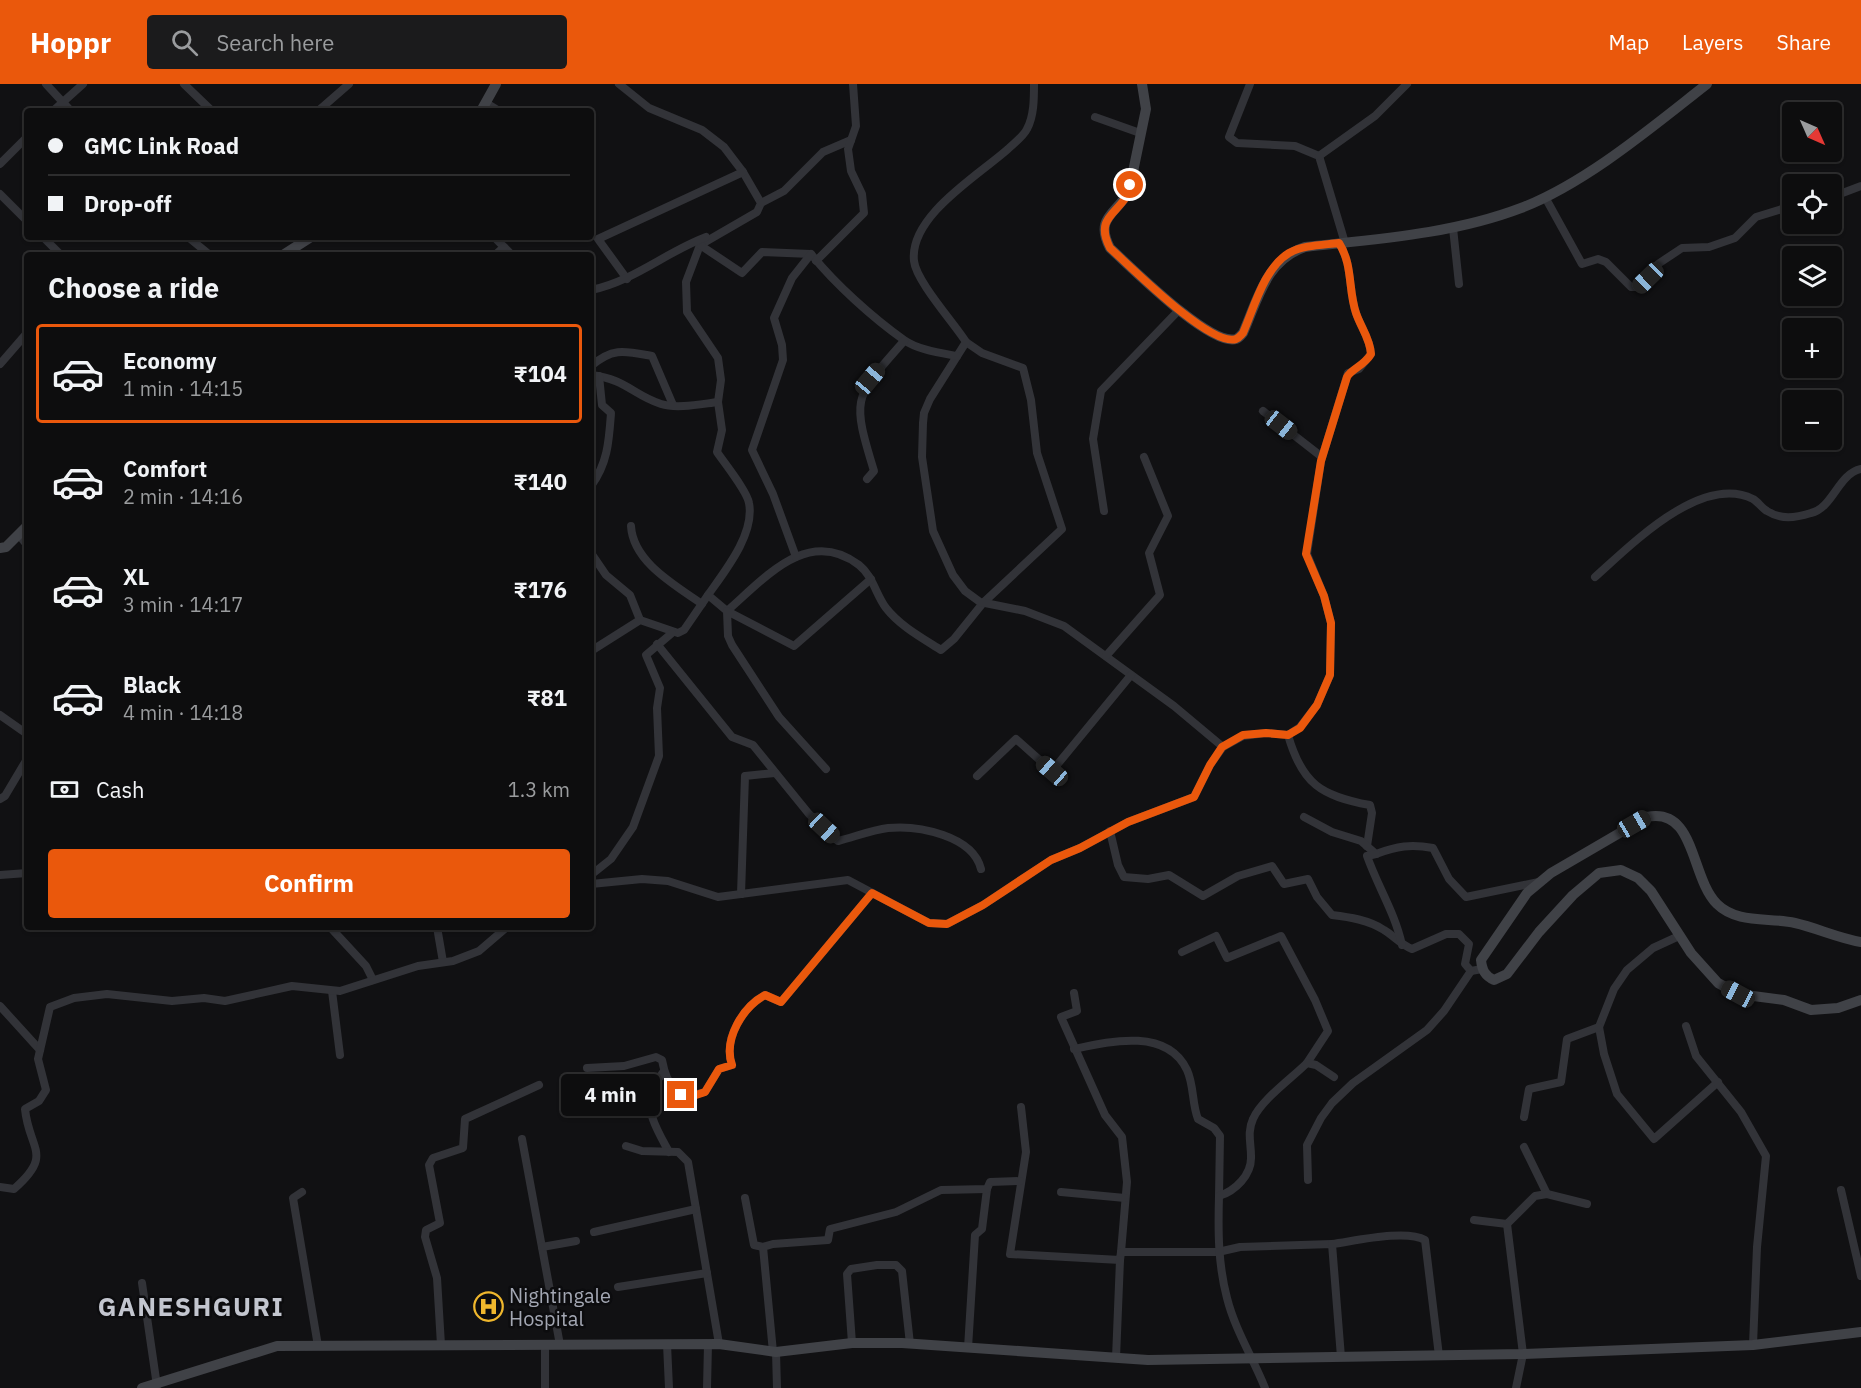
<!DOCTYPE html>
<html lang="en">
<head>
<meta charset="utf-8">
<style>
	:root { --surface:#0d0d0e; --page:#1b1b1c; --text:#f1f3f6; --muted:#9a9c9e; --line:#2d2d2e; --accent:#ea580c }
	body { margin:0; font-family:"IBM Plex Sans",sans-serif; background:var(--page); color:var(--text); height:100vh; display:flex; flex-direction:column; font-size:22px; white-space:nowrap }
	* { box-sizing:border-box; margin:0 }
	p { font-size:20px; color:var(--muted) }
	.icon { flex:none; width:33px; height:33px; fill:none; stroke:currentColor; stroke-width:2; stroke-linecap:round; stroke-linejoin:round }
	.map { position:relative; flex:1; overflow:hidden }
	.panel { position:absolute; left:24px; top:168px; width:570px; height:678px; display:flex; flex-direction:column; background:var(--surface); border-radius:6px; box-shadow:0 2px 4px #0004,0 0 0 2px var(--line) }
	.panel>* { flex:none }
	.guide { position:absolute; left:24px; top:24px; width:570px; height:132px; border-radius:6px; box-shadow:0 2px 4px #0004,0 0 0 2px var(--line); display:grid; align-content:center; height:132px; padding:0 24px; background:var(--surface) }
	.needle { width:39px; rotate:135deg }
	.controls { position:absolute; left:1782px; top:18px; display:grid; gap:12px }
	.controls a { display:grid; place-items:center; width:60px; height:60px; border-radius:6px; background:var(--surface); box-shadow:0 2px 4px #0004,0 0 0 2px var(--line); font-size:30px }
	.end { position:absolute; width:27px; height:27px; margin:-14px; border:8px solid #ea580c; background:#fff; box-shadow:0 0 0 3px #fff }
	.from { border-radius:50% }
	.bubble { position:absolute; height:42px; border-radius:6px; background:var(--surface); box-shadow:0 2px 4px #0004,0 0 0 2px var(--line); font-size:20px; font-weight:800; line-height:42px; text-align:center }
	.car { position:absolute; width:18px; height:36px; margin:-18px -9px; border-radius:8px; box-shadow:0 0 4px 2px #0007; background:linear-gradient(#222 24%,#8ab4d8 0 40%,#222 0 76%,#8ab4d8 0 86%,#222 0) }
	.guide b { display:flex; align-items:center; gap:21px; height:57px; font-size:22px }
	.guide b+b { border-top:2px solid var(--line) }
	.guide i { width:15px; height:15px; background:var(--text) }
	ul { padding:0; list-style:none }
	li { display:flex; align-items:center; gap:18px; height:99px; margin:0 12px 9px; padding:0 12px; border:3px solid transparent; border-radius:6px }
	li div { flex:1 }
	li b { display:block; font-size:22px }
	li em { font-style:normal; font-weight:800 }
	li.on { border-color:var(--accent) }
	li>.icon { width:54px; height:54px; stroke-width:1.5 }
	h2 { padding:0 24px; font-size:27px; line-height:72px }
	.pay { display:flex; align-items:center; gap:15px; height:66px; padding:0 24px; font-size:22px }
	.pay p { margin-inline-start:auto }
	.cta { display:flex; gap:12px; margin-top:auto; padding:12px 24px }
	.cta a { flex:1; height:69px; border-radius:6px; background:var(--accent); color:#fff; font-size:24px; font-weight:800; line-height:69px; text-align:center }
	header { display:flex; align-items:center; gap:36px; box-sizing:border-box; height:84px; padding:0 30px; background:var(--accent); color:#fff }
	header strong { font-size:28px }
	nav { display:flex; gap:33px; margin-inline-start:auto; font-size:21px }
	.search { width:420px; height:54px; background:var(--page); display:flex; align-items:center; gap:15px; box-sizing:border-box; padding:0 21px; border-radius:6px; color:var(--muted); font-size:22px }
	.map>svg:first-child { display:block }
</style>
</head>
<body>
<header>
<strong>Hoppr</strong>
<div class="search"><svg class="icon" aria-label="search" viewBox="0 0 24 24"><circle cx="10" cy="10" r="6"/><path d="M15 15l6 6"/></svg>Search here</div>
<nav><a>Map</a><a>Layers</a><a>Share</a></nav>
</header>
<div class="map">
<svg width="1861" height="1304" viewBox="0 0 1861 1304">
	<rect width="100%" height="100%" fill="#111113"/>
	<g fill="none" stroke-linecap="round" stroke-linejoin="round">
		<g stroke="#323338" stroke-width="8">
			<path d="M46 0 71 27"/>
			<path d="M184 0 212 27"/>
			<path d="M619 0 649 24 702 46 724 63 743 88 761 119 757 128 700 161 686 198 687 228 718 274 721 296 718 318 722 346 717 368C725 380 747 407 749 419 755 450 725 487 708 511L727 527C765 494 808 442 859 481 873 492 876 511 886 524 900 542 922 554 941 566L954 555 983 519 1062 445 1037 369 1031 316 1023 284 982 269 966 258"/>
			<path d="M1034 0C1034 15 1034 32 1027 45 1023 53 1014 59 1008 65 979 91 909 132 914 177 916 197 954 239 966 258L930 315 924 329 923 339 922 373 933 447 953 491 965 507 980 518 1025 527 1064 542 1174 622 1223 663"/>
			<path d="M1250 0 1229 53 1237 59 1295 62 1319 72 1345 159"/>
			<path d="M486 19 499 27"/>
			<path d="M53 27 83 0"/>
			<path d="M318 27 349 0"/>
			<path d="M1095 33 1140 49"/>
			<path d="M1319 72 1375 32 1407 0"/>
			<path d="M0 80 27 53"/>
			<path d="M0 110 27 137"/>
			<path d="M1545 113 1582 180 1598 175 1606 178 1631 203H1639L1658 180 1682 164 1709 163 1735 154 1756 133 1792 122"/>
			<path d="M1832 113 1861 102"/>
			<path d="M761 119 784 107 823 68 851 56"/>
			<path d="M1453 144 1459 200"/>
			<path d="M43 153 61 171"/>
			<path d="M188 153 210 171"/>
			<path d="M494 153 512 171"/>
			<path d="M700 161 742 189 762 168 811 170C835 200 873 234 904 256 918 266 941 269 957 272"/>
			<path d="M495 171 504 163"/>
			<path d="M816 177 864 129 862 110 851 87 848 65 856 42 853 0"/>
			<path d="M627 195 598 155 743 88"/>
			<path d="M591 206C634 197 666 168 706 153"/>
			<path d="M0 280 27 249"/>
			<path d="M591 282C613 263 625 267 652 272L673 321"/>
			<path d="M591 291C626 295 633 311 661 320 677 325 701 320 718 318"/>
			<path d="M1263 327 1322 373"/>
			<path d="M867 395 874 387C851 312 854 314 904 257"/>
			<path d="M591 402C608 379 609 356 611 329L602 321 599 292"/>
			<path d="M1104 427 1093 355 1101 307 1178 227"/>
			<path d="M631 442C633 478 675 501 702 520"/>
			<path d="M19 451 27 461"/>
			<path d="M591 469 606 491 630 511 640 536"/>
			<path d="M796 473 773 410 752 366 783 276 782 261 774 234 792 194 811 170"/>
			<path d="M1595 493C1630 462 1701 389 1753 415 1758 418 1762 424 1767 427 1781 436 1795 434 1811 429 1833 424 1838 390 1861 385"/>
			<path d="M657 560 732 653 753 661 809 730 838 757C854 753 872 746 888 744 919 741 973 752 981 785"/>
			<path d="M591 567 640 536 678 549 684 546 708 511"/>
			<path d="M1106 572 1160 511 1149 469 1168 432 1144 373"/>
			<path d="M0 631 27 650"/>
			<path d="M1288 651C1302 700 1321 712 1370 721L1372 729 1367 762"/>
			<path d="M826 685 779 633 732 561 728 552 727 527 794 562 871 495"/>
			<path d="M977 692 1016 655 1052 687 1131 591"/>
			<path d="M0 715 5 712 27 675"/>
			<path d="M1304 733 1332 748 1361 757 1376 770C1397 762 1411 760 1433 764L1449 795 1466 813 1539 798"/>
			<path d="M1110 747 1118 781 1124 793 1148 795 1169 791 1203 812 1238 792 1272 782 1284 800 1308 795 1317 813 1332 831C1349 833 1369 836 1384 846 1394 852 1400 860 1412 865L1446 850H1459L1469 860 1465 880 1471 887 1482 885"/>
			<path d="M1376 770 1367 772C1378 803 1395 829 1402 861"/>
			<path d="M0 791 27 789"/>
			<path d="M591 791 611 775 633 743 659 672 657 624 660 604 646 571 672 549"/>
			<path d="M591 800 642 795 668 797 718 813 848 796 929 839 947 840 983 821 1051 776 1080 764 1128 738 1194 713 1210 681 1223 663 1243 652 1266 649 1288 651 1300 643 1317 621 1330 591 1331 539 1324 512 1307 470 1321 377 1348 289 1359 285 1371 270C1370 254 1361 244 1356 229 1348 205 1353 181 1339 159"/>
			<path d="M741 810 745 692 775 689"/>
			<path d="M330 843 366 882 373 896"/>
			<path d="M437 843 443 878"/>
			<path d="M1679 852 1653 864 1627 886 1614 905 1599 943 1604 970 1617 1010 1654 1055 1718 998"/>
			<path d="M1182 868 1216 852 1227 874 1281 852 1315 916 1328 947 1307 979"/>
			<path d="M332 907 340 971"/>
			<path d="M1074 909 1077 927 1061 933 1105 1031 1122 1053 1127 1098 1121 1168"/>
			<path d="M0 922 40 966"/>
			<path d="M1686 942 1696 972 1741 1028 1766 1072 1757 1163 1753 1261"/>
			<path d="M1074 965C1111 957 1167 944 1187 986 1194 1001 1192 1020 1198 1035L1214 1044 1220 1052 1219 1112"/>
			<path d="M587 984 624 982 656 973 662 976C667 1003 678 1017 705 1008L719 985 732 981C723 955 743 923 765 911L781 918 872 809"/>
			<path d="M664 987C660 993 653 1001 651 1008 645 1028 660 1051 669 1068"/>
			<path d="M1021 1023 1026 1068 1010 1170 1120 1176 1121 1168H1218L1240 1163 1332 1160 1341 1273"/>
			<path d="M1524 1033 1529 1005 1561 998 1567 955 1599 943"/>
			<path d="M522 1055 560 1261"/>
			<path d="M626 1062 642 1067 678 1068 688 1078 719 1260"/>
			<path d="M1524 1063 1547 1110 1587 1120"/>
			<path d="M1308 1096 1307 1061 1321 1034 1332 1019 1353 999 1427 946 1444 927 1471 887"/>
			<path d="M0 1103 14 1105C54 1070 29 1066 25 1025L39 1017 46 1006 38 975 50 923 74 914 107 910 172 917 204 914 225 917 292 902 340 907 418 882 453 877 479 867 507 843"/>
			<path d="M1841 1106 1861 1192"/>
			<path d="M302 1108 293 1114 318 1262"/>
			<path d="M1061 1108 1125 1114"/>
			<path d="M745 1114 754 1161 763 1163"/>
			<path d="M1474 1136 1507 1140 1535 1112 1547 1110"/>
			<path d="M1507 1140 1523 1270 1516 1304"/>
			<path d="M594 1148 696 1125"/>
			<path d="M1332 1160C1355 1157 1406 1145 1425 1156L1439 1272"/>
			<path d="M542 1163 576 1157"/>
			<path d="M142 1199 157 1302"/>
			<path d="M618 1203 707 1189"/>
			<path d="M852 1259 847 1190 851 1185 877 1181H896L902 1187 910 1260"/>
			<path d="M667 1260 669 1304"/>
			<path d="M441 1261 437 1194 425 1153 426 1146 440 1139 429 1081 433 1074 463 1064 465 1035 539 1001"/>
			<path d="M545 1261V1304"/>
			<path d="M968 1264 975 1151 982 1145 987 1105"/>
			<path d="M773 1268 763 1163 773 1160 828 1156 830 1145 896 1128 941 1106 987 1105 990 1098 1020 1097"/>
			<path d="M776 1268 777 1304"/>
			<path d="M1116 1274 1120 1176"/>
			<path d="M707 1304 708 1260"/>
			<path d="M1265 1304C1253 1274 1235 1246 1227 1214 1218 1180 1218 1147 1219 1112 1235 1107 1252 1091 1251 1072 1251 1059 1247 1048 1253 1035 1261 1016 1292 994 1307 979L1316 981 1334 993"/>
		</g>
		<g stroke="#404247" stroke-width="10">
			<path d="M1142 0 1146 25 1129 107C1117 130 1094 133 1110 164 1129 181 1210 263 1236 255 1239 254 1241 251 1243 249 1258 215 1266 176 1305 163 1377 155 1453 150 1521 124 1586 99 1652 43 1707 0"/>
			<path d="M481 27 496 0"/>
			<path d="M283 171 311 153"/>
			<path d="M0 464 6 463 27 442"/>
			<path d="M1861 858C1838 854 1817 844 1795 839 1769 833 1737 840 1717 820 1690 793 1696 723 1647 733L1551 789 1527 809 1481 876C1482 886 1485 892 1494 896L1507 890 1539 848 1573 811 1599 789 1621 786 1638 794 1651 807 1691 869 1718 899 1738 910 1784 916 1811 926 1838 924 1861 916"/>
			<path d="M142 1304 277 1262 719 1260 776 1268 852 1259H902L1148 1276 1523 1270 1753 1261 1861 1248"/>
		</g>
	</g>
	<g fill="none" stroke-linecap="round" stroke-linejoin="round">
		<path stroke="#ea580c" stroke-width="8" d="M681 1011 693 1012 705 1008 719 985 732 981C723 955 743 923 765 911L781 918 872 809 929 839 947 840 983 821 1051 776 1080 764 1128 738 1194 713 1210 681 1222 663 1243 651 1266 649 1288 651 1300 644 1317 621 1330 591 1331 539 1324 512 1306 470 1321 377 1347 293C1351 285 1364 282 1371 270 1370 254 1361 244 1356 229 1348 205 1353 181 1339 159 1323 161 1303 161 1289 169 1264 184 1254 224 1243 249 1241 251 1239 254 1236 255 1211 264 1129 181 1110 164 1092 129 1126 129 1130 101"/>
	</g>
	<defs>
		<symbol id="hospital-ring" viewBox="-11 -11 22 22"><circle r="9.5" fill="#0c0c0e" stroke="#efb72d" stroke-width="1.5"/><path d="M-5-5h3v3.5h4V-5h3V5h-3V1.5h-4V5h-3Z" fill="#efb72d"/></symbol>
	</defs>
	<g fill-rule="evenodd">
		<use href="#hospital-ring" x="472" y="1206" width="33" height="33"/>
	</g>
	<g text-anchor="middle" stroke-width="5" stroke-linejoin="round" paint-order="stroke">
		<g font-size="20" fill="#a3a7b3" stroke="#0c0c0e" text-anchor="start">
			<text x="509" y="1219">Nightingale<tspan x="509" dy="23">Hospital</tspan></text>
		</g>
		<g font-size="26" font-weight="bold" letter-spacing="1.5" fill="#c3c6cf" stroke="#0c0c0e">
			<text x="191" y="1232">GANESHGURI</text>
		</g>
	</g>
</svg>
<div class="controls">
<a><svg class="needle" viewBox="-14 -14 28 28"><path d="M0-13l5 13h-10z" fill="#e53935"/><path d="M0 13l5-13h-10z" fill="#9a9c9e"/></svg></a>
<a><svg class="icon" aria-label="locate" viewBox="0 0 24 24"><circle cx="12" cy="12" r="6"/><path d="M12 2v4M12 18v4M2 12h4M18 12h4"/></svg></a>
<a><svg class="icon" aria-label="layers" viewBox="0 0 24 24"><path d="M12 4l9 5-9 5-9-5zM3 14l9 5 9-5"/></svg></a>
<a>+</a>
<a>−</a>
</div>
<i class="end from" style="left:1130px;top:101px"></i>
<i class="end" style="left:681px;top:1011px"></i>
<div class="bubble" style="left:561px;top:990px;width:99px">4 min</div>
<i class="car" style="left:1648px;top:194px;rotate:226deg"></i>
<i class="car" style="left:870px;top:295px;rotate:40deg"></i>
<i class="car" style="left:1281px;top:341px;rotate:128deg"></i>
<i class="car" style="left:1052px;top:687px;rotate:311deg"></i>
<i class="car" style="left:1634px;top:740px;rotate:60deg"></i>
<i class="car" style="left:824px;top:744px;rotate:133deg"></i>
<i class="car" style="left:1738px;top:910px;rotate:298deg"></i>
<div class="guide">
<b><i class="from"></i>GMC Link Road</b>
<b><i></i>Drop-off</b>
</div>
<section class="panel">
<h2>Choose a ride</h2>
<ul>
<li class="on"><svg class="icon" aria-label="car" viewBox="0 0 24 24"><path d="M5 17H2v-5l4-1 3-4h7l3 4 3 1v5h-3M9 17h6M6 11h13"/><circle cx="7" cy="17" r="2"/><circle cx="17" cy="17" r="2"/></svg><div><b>Economy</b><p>1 min · 14:15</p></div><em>₹104</em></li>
<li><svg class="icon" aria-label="car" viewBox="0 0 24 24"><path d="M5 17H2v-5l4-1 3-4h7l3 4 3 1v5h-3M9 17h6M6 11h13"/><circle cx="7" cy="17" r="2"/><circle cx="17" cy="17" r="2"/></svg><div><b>Comfort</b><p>2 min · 14:16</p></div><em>₹140</em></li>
<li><svg class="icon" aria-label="car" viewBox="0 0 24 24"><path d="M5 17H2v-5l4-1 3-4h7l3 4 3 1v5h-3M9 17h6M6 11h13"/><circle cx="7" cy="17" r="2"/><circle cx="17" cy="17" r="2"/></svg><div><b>XL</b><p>3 min · 14:17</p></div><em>₹176</em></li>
<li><svg class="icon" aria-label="car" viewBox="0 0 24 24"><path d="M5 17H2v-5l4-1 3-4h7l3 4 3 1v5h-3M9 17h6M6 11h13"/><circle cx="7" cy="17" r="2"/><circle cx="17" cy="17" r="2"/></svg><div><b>Black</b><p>4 min · 14:18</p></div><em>₹81</em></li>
</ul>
<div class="pay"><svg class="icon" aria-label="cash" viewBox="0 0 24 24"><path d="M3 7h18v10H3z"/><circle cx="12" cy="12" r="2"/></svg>Cash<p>1.3 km</p></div>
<div class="cta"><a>Confirm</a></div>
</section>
</div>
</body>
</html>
